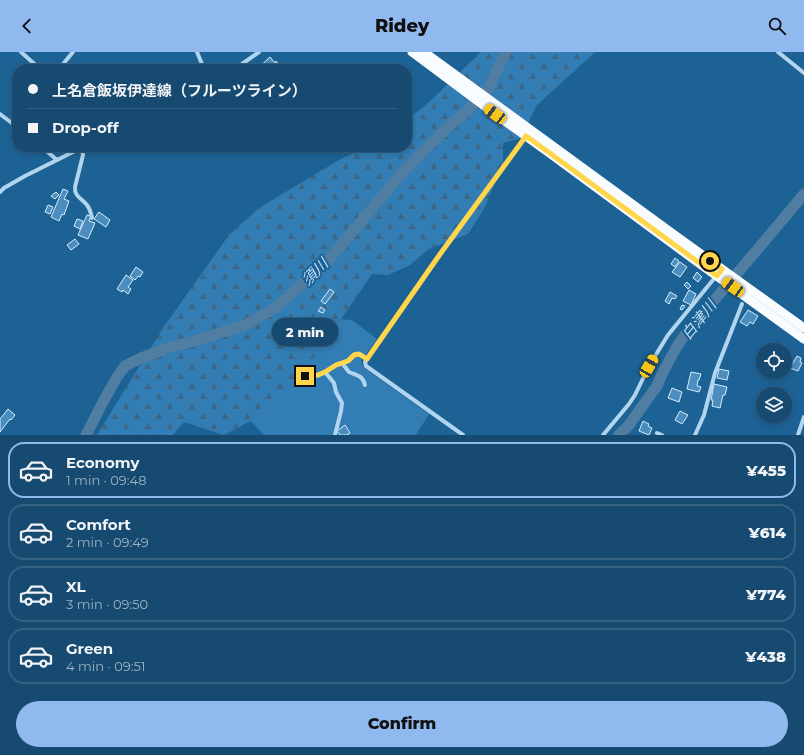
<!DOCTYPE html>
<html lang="en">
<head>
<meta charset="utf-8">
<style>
	:root { --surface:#164a70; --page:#1f5175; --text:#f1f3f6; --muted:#9eb3c3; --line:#356283; --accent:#90b9f0 }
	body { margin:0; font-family:Montserrat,"Noto Sans JP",sans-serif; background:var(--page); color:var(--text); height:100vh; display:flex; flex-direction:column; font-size:15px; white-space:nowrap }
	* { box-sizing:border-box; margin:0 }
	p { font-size:13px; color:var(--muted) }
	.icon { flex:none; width:22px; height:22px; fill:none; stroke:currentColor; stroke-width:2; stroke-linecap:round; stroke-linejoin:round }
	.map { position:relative; height:383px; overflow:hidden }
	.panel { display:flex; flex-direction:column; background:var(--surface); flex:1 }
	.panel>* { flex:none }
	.banner { position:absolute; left:12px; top:12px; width:400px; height:88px; border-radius:16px; box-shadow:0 2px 6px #0003,0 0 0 1px var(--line); display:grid; align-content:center; height:88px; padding:0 16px; background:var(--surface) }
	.fabs { position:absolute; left:756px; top:291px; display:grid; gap:8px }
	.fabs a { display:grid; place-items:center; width:36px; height:36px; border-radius:50%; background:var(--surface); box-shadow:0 2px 6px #0003,0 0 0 1px var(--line); font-size:20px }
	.end { position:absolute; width:18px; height:18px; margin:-9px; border:5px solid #ffd54a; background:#111; box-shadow:0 0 0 2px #111 }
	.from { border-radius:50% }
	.bubble { position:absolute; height:28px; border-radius:14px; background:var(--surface); box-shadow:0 2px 6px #0003,0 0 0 1px var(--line); font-size:13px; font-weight:800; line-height:28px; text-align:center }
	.car { position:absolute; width:12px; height:24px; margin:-12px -6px; border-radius:5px; box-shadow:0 0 3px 1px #0007; background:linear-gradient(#f5c518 24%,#345 0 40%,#f5c518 0 76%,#345 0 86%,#f5c518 0) }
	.banner b { display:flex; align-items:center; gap:14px; height:38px; font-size:15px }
	.banner b+b { border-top:1px solid var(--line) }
	.banner i { width:10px; height:10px; background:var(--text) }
	ul { padding:7px 0 0; list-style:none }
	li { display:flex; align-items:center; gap:12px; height:56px; margin:0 8px 6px; padding:0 8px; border:2px solid var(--line); border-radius:16px }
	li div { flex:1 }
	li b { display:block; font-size:15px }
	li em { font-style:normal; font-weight:800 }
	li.selected { border-color:var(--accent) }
	li>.icon { width:36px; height:36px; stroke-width:1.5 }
	.action { display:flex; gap:8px; margin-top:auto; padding:8px 16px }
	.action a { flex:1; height:46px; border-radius:24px; background:var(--accent); color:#111; font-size:16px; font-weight:800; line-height:46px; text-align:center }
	header { display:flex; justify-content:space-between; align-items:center; height:52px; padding:0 16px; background:var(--accent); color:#111; font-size:18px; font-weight:800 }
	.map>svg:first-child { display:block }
</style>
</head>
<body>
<header><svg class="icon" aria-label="back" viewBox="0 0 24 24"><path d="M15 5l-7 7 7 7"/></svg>Ridey<svg class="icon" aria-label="search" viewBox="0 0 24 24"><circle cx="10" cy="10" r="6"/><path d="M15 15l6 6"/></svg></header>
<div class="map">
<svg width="804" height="383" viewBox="0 0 804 383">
	<defs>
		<pattern id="forest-firs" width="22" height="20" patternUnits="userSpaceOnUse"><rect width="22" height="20" fill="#327db3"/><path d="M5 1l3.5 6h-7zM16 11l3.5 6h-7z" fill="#3e6785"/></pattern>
	</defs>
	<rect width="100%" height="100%" fill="#1d6295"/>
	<path fill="#327db3" d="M314 266 352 268 377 287 361 309 364 316 429 362 416 383H264L245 363Z"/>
	<path fill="url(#forest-firs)" d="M481 0H595L537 53 521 86 503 91V111L485 155 468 182 429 197 410 213 388 223 372 222 318 301 273 357 224 383 184 370 173 383H97L163 276 229 183 259 156 339 108 365 95H407V67L425 54Z"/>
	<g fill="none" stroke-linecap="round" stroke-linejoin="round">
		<g stroke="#4f7ea2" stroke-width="11">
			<path d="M86 383 103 350 117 325 125 314 141 306 168 296 211 284 245 273 274 257 296 237 304 231 320 217 338 197 401 122 451 72 465 61 488 37 506 0"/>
			<path d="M619 383 629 373 646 349 657 334 663 320 676 296 684 284 739 219 768 185 804 142"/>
		</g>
	</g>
	<g fill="#4a8dbe" stroke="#d7ecfb">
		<path d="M270 5 275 11 276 9 281 15 278 17H257Z"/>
		<path d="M251 11 255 15 252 17H245Z"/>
		<path d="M63 137 68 139 64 147 69 149 64 163 62 162 59 169 51 165Z"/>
		<path d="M56 140 59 143 55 147 51 144Z"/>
		<path d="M48 153 53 155 50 162 45 160Z"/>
		<path d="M99 160 110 168 106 175 94 167Z"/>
		<path d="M87 163 91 164 89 169 95 171 88 187 78 183Z"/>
		<path d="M77 167 83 169 80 177 74 174Z"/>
		<path d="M75 187 79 192 71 198 67 193Z"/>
		<path d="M675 206 679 209 675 215 671 212Z"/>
		<path d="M680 210 687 215 680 225 672 220Z"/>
		<path d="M136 215 143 220 140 225 138 224 135 228 130 224Z"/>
		<path d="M697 220 702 225 698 230 693 226Z"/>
		<path d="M126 223 133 228 128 235 131 237 128 242 123 238 122 240 117 237Z"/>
		<path d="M687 230 691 234 688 237 684 233Z"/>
		<path d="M330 237 334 240 325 252 321 249Z"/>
		<path d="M689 238 696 242 691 253 683 249Z"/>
		<path d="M670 240 677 244 675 247 672 246 669 252 665 249Z"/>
		<path d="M682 253 685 254 682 258 680 257Z"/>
		<path d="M321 255 325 258 323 261 318 259Z"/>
		<path d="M748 258 758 264 753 272 750 270 747 274 740 270Z"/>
		<path d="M797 304 801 306 800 310 802 311 798 319 790 316Z"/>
		<path d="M719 317 729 319 727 328 717 326Z"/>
		<path d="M691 320 701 322 699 328H698L697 334 701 335 699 340 687 337Z"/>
		<path d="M714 332 727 335 725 343H723L720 356 712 354 713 348H711Z"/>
		<path d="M672 336 682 340 679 350 668 346Z"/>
		<path d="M8 357 15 363 11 368 10 367 0 380V367Z"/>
		<path d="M680 359 688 363 682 372 675 368Z"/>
		<path d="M643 369 649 372 648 374 652 376 649 383 639 379Z"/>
		<path d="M345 373 350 381 347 383H340L337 379Z"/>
	</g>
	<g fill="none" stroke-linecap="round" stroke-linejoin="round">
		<g stroke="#b1d5ef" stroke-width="4">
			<path d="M21 0 40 17"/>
			<path d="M197 0 204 17"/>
			<path d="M778 0 804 21"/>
			<path d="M59 17 73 0"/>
			<path d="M235 17 259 0"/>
			<path d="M0 62 17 75"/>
			<path d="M12 71 17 65"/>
			<path d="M42 95 57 108"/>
			<path d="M82 95 83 103 75 135C74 144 82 147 87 153 90 157 91 161 92 166"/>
			<path d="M0 140 4 136 25 124 83 95"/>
			<path d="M342 311 349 320C357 323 363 324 365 333"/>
			<path d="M325 320 334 331 336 340 342 351 341 359 335 383"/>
			<path d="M305 324 318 323 325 320 336 313 348 309 354 303 359 302 367 307"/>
			<path d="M657 381 662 383"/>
			<path d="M463 383 366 314 365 310 438 205 526 84"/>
			<path d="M603 383 629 352 635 343 649 314 668 283 717 223"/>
			<path d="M695 383 704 363 715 321 742 252"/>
			<path d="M798 383 804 365"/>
		</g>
		<g stroke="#f9fcff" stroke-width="9">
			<path d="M412 0 495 62 551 102 700 212 804 287"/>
			<path d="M424 0 673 182 804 276"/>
		</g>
	</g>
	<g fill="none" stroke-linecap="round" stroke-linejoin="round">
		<path stroke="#ffd54a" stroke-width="5" d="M305 324 318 323 325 320 336 313 348 309 354 303 359 302 367 307 438 205 526 84 551 102 717 224 722 217 710 209"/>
	</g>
	<g text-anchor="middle" stroke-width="4" stroke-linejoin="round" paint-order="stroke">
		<g font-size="15" font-style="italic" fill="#bddef6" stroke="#1d6295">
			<text transform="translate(315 220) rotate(-45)" y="5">須川</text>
			<text transform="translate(699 268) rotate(-51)" y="5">白津川</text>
		</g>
	</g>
</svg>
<div class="fabs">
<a><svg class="icon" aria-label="locate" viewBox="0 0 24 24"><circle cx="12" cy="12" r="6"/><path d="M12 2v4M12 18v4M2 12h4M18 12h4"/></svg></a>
<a><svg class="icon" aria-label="layers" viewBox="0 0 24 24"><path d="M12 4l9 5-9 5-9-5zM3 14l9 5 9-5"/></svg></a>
</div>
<i class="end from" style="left:710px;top:209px"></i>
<i class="end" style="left:305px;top:324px"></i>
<div class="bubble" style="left:272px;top:266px;width:66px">2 min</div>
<i class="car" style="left:495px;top:62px;rotate:307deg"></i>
<i class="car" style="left:733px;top:235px;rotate:306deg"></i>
<i class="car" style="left:649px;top:314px;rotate:30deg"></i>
<div class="banner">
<b><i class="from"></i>上名倉飯坂伊達線（フルーツライン）</b>
<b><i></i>Drop-off</b>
</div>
</div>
<section class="panel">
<ul>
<li class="selected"><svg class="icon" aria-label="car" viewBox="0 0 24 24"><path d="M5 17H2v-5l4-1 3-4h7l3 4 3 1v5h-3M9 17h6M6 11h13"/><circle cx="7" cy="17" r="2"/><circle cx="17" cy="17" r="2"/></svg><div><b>Economy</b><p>1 min · 09:48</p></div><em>¥455</em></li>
<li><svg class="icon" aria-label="car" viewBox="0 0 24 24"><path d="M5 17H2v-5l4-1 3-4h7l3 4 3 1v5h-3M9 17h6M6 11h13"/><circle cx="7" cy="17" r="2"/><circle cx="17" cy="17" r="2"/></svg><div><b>Comfort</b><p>2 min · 09:49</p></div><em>¥614</em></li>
<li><svg class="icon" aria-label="car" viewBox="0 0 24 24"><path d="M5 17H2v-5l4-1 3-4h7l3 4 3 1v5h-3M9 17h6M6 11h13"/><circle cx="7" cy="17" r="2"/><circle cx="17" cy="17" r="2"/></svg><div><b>XL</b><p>3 min · 09:50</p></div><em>¥774</em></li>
<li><svg class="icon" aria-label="car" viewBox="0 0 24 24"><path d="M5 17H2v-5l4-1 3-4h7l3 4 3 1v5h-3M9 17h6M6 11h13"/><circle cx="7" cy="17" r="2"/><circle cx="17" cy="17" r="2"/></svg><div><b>Green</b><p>4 min · 09:51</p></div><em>¥438</em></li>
</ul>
<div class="action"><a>Confirm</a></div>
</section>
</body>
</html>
